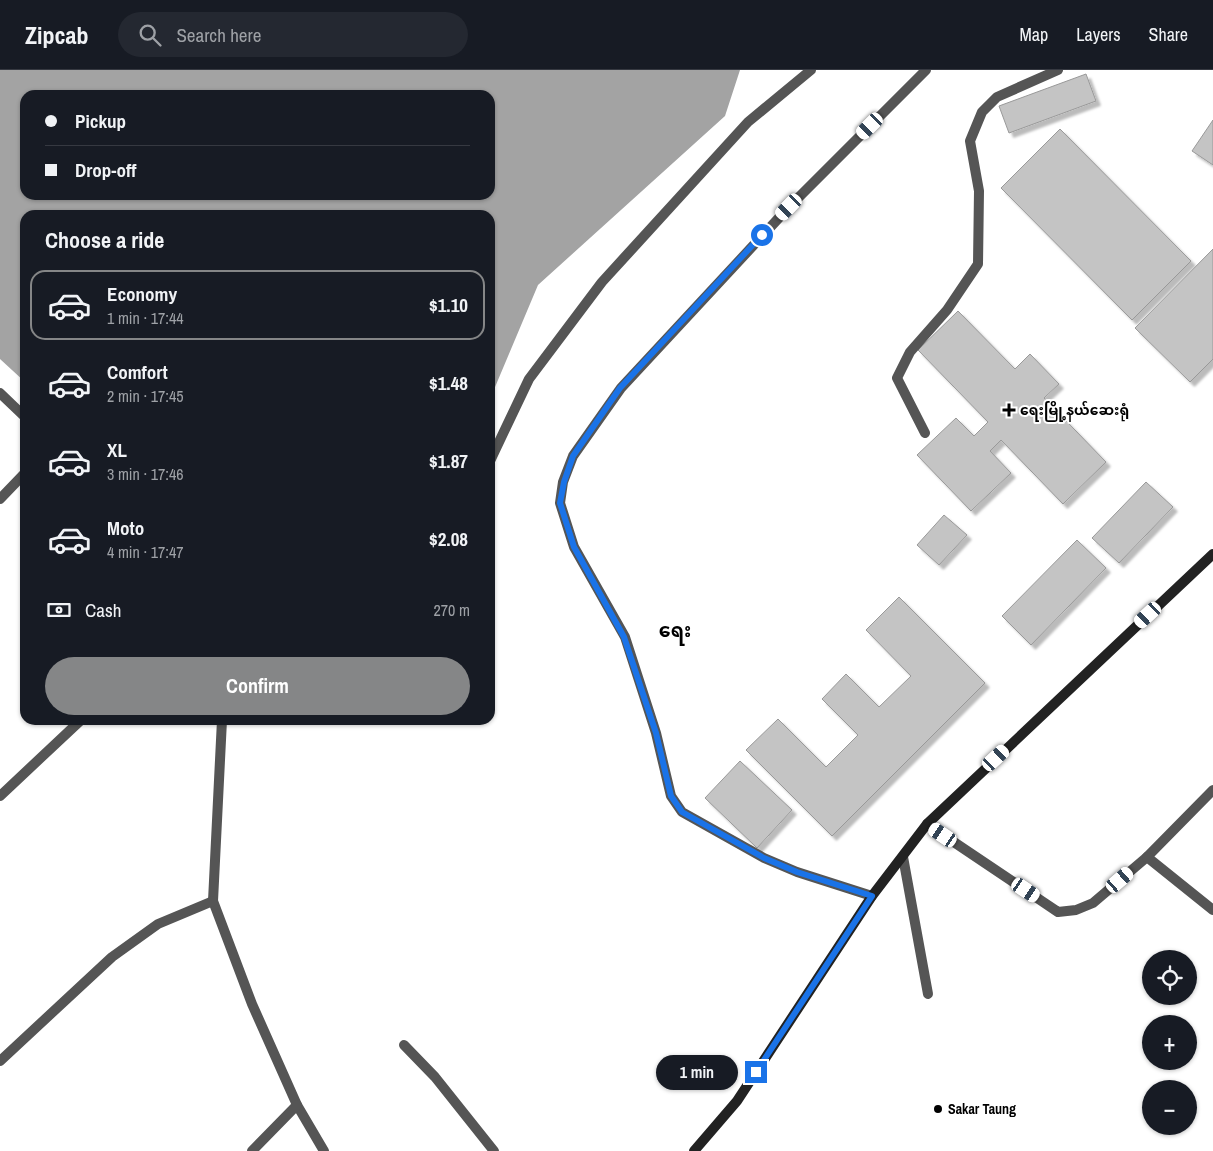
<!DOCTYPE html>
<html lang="en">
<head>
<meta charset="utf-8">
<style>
	:root { --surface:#171b24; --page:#242831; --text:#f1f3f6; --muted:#9ea1a6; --line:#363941; --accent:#858687 }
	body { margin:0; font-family:"Archivo Narrow","Noto Sans Myanmar",sans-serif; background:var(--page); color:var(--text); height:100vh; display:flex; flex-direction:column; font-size:19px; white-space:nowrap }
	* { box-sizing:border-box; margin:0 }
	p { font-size:16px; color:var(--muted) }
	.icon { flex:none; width:28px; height:28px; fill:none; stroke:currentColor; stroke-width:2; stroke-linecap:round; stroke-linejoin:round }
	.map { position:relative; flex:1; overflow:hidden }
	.side { position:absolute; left:20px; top:140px; width:475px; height:515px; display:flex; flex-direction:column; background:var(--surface); border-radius:15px; box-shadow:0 1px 4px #0004 }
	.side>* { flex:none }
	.hud { position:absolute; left:20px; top:20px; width:475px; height:110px; border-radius:15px; box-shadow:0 1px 4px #0004; display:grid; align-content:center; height:110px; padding:0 25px; background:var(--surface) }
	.controls { position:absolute; left:1142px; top:880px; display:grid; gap:10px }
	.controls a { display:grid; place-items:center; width:55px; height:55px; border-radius:50%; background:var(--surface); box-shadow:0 1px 4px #0004; font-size:25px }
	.end { position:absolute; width:22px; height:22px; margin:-11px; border:6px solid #1a73e8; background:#fff; box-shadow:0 0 0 2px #fff }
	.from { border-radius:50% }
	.bubble { position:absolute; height:35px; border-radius:18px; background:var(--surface); box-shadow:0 1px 4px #0004; font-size:16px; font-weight:700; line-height:35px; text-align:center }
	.car { position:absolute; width:15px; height:30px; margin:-15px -8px; border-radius:6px; box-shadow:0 0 4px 1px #0007; background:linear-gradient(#fff 24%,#345 0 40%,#fff 0 76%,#345 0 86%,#fff 0) }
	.hud b { display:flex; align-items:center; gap:18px; height:48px; font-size:19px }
	.hud b+b { border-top:1px solid var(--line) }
	.hud i { width:12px; height:12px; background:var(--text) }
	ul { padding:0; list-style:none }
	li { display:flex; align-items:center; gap:15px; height:70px; margin:0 10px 8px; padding:0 15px; border:2px solid transparent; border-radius:15px }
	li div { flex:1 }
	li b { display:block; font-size:19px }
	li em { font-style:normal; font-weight:700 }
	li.active { border-color:var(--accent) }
	li>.icon { width:45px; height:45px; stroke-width:1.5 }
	h2 { padding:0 25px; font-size:22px; line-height:60px }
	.pay { display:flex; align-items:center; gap:12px; height:55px; padding:0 25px; font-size:19px }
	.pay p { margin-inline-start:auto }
	.cta { display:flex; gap:10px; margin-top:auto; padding:10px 25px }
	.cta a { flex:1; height:58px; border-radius:30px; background:var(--accent); color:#fff; font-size:20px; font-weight:700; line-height:58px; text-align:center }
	header { display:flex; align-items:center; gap:30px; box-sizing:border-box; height:70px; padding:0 25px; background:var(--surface); border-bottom:1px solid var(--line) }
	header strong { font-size:24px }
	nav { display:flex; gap:28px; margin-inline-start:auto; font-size:18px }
	.search { width:350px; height:45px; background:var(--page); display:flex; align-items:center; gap:12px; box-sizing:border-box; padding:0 18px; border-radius:28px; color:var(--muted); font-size:19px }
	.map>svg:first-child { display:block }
</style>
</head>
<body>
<header>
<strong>Zipcab</strong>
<div class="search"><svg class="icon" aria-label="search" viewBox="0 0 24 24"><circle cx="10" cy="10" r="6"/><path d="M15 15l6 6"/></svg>Search here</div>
<nav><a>Map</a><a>Layers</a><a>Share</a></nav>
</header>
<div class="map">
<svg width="1213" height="1081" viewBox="0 0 1213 1081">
	<defs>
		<filter id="shadow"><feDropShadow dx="4.5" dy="4.5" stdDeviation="1" flood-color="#0004"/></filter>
	</defs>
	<rect width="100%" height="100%" fill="#fff"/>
	<path fill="#a3a3a3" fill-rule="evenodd" d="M0 0H740L725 46 538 215 490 329V145H25V312L0 289ZM25 25H490V125H25Z"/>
	<g fill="#c4c4c4" stroke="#999" filter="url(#shadow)">
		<path d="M1086 4 1096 31 1009 63 999 36Z"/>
		<path d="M1213 50V95L1192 81Z"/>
		<path d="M1060 59 1191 191 1132 250 1001 118Z"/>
		<path d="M1213 179V289L1190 312 1135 258Z"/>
		<path d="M958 241 1015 299 1030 284 1059 314 1044 328 1106 392 1063 434 1001 370 990 381 1011 403 971 441 917 385 956 348 974 366 988 352 918 280Z"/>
		<path d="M1146 412 1173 437 1119 493 1092 468Z"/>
		<path d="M944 445 967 465 939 495 917 475Z"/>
		<path d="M1077 470 1106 498 1031 575 1002 546Z"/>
		<path d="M899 527 985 613 832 766 746 680 778 649 826 697 858 665 822 629 846 604 879 637 911 606 866 560Z"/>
		<path d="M740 691 792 740 757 778 705 728Z"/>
	</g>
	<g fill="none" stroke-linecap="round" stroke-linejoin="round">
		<g stroke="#555" stroke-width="10">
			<path d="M925 363 897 308 910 282 947 240 978 194 979 121 970 71 982 42 997 27 1058 0"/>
			<path d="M903 787 928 924"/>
		</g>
		<g stroke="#555" stroke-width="10">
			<path d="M0 323 25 347"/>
			<path d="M490 391 529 309 602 212 748 52 811 0"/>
			<path d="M0 429 25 403"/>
			<path d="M222 650 213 831 252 934 297 1035 324 1081"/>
			<path d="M0 726 81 650"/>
			<path d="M927 754 1058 842 1076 840 1093 833 1147 787 1213 720"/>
			<path d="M1147 787 1213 840"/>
			<path d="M872 826 797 802 764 788 682 742 671 726 656 663 625 567 574 477 560 433 563 412 573 386 621 318 789 137 926 0"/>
			<path d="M404 975 435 1007 494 1081"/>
			<path d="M0 991 112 887 158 854 213 831"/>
			<path d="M252 1081 297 1035"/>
		</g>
		<path stroke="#222" stroke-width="10" d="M694 1081 737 1031 872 826 927 754 1213 484"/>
	</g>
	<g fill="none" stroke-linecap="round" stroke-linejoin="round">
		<path stroke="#1a73e8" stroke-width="6" d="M756 1002 872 826 797 802 764 788 682 742 671 726 656 663 624 567 574 477 560 433 564 412 573 386 620 318 762 165"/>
	</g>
	<g fill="#000" stroke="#fff" stroke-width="2">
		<path d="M1006.5 332.5h5v5h5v5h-5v5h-5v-5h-5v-5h5z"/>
		<circle cx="938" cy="1039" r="5"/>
	</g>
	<g text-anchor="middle" stroke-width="4" stroke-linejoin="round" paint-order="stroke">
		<g font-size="14" font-weight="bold" fill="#000" stroke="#fff" text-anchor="start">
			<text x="1020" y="345">ရေးမြို့နယ်ဆေးရုံ</text>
			<text x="948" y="1044">Sakar Taung</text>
		</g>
		<g font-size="19" font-weight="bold" fill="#000" stroke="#fff">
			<text x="675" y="567">ရေး</text>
		</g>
	</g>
</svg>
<div class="controls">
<a><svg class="icon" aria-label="locate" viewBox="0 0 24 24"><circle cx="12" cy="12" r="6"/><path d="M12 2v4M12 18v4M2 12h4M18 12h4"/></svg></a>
<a>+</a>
<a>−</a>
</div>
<i class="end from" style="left:762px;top:165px"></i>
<i class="end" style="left:756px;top:1002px"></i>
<div class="bubble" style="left:656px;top:985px;width:82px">1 min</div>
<i class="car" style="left:870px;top:56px;rotate:225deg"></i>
<i class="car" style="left:789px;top:137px;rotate:224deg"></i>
<i class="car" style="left:1148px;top:545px;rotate:227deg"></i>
<i class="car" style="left:996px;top:688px;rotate:47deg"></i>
<i class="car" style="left:943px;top:765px;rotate:304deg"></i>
<i class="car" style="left:1120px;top:810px;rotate:49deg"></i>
<i class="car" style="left:1026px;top:820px;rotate:124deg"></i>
<div class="hud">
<b><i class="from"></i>Pickup</b>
<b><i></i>Drop-off</b>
</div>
<section class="side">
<h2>Choose a ride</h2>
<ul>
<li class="active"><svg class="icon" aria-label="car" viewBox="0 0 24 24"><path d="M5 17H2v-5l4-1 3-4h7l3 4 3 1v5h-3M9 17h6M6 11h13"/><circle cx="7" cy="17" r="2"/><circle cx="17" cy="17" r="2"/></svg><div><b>Economy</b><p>1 min · 17:44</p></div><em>$1.10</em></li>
<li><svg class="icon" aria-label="car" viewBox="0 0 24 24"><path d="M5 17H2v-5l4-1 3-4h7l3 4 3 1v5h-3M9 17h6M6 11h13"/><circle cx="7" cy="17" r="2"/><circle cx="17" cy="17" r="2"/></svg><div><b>Comfort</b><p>2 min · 17:45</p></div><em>$1.48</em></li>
<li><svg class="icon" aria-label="car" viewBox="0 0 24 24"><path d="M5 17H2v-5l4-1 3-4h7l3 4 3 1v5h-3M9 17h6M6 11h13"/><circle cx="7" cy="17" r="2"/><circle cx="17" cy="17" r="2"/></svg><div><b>XL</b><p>3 min · 17:46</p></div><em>$1.87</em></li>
<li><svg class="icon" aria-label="car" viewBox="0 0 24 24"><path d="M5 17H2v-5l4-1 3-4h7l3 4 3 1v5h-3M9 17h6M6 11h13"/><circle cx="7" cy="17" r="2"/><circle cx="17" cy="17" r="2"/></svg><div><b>Moto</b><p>4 min · 17:47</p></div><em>$2.08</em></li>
</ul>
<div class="pay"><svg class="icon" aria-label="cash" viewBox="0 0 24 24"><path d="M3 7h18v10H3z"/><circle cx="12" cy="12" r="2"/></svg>Cash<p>270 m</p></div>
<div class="cta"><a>Confirm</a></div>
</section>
</div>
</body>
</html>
